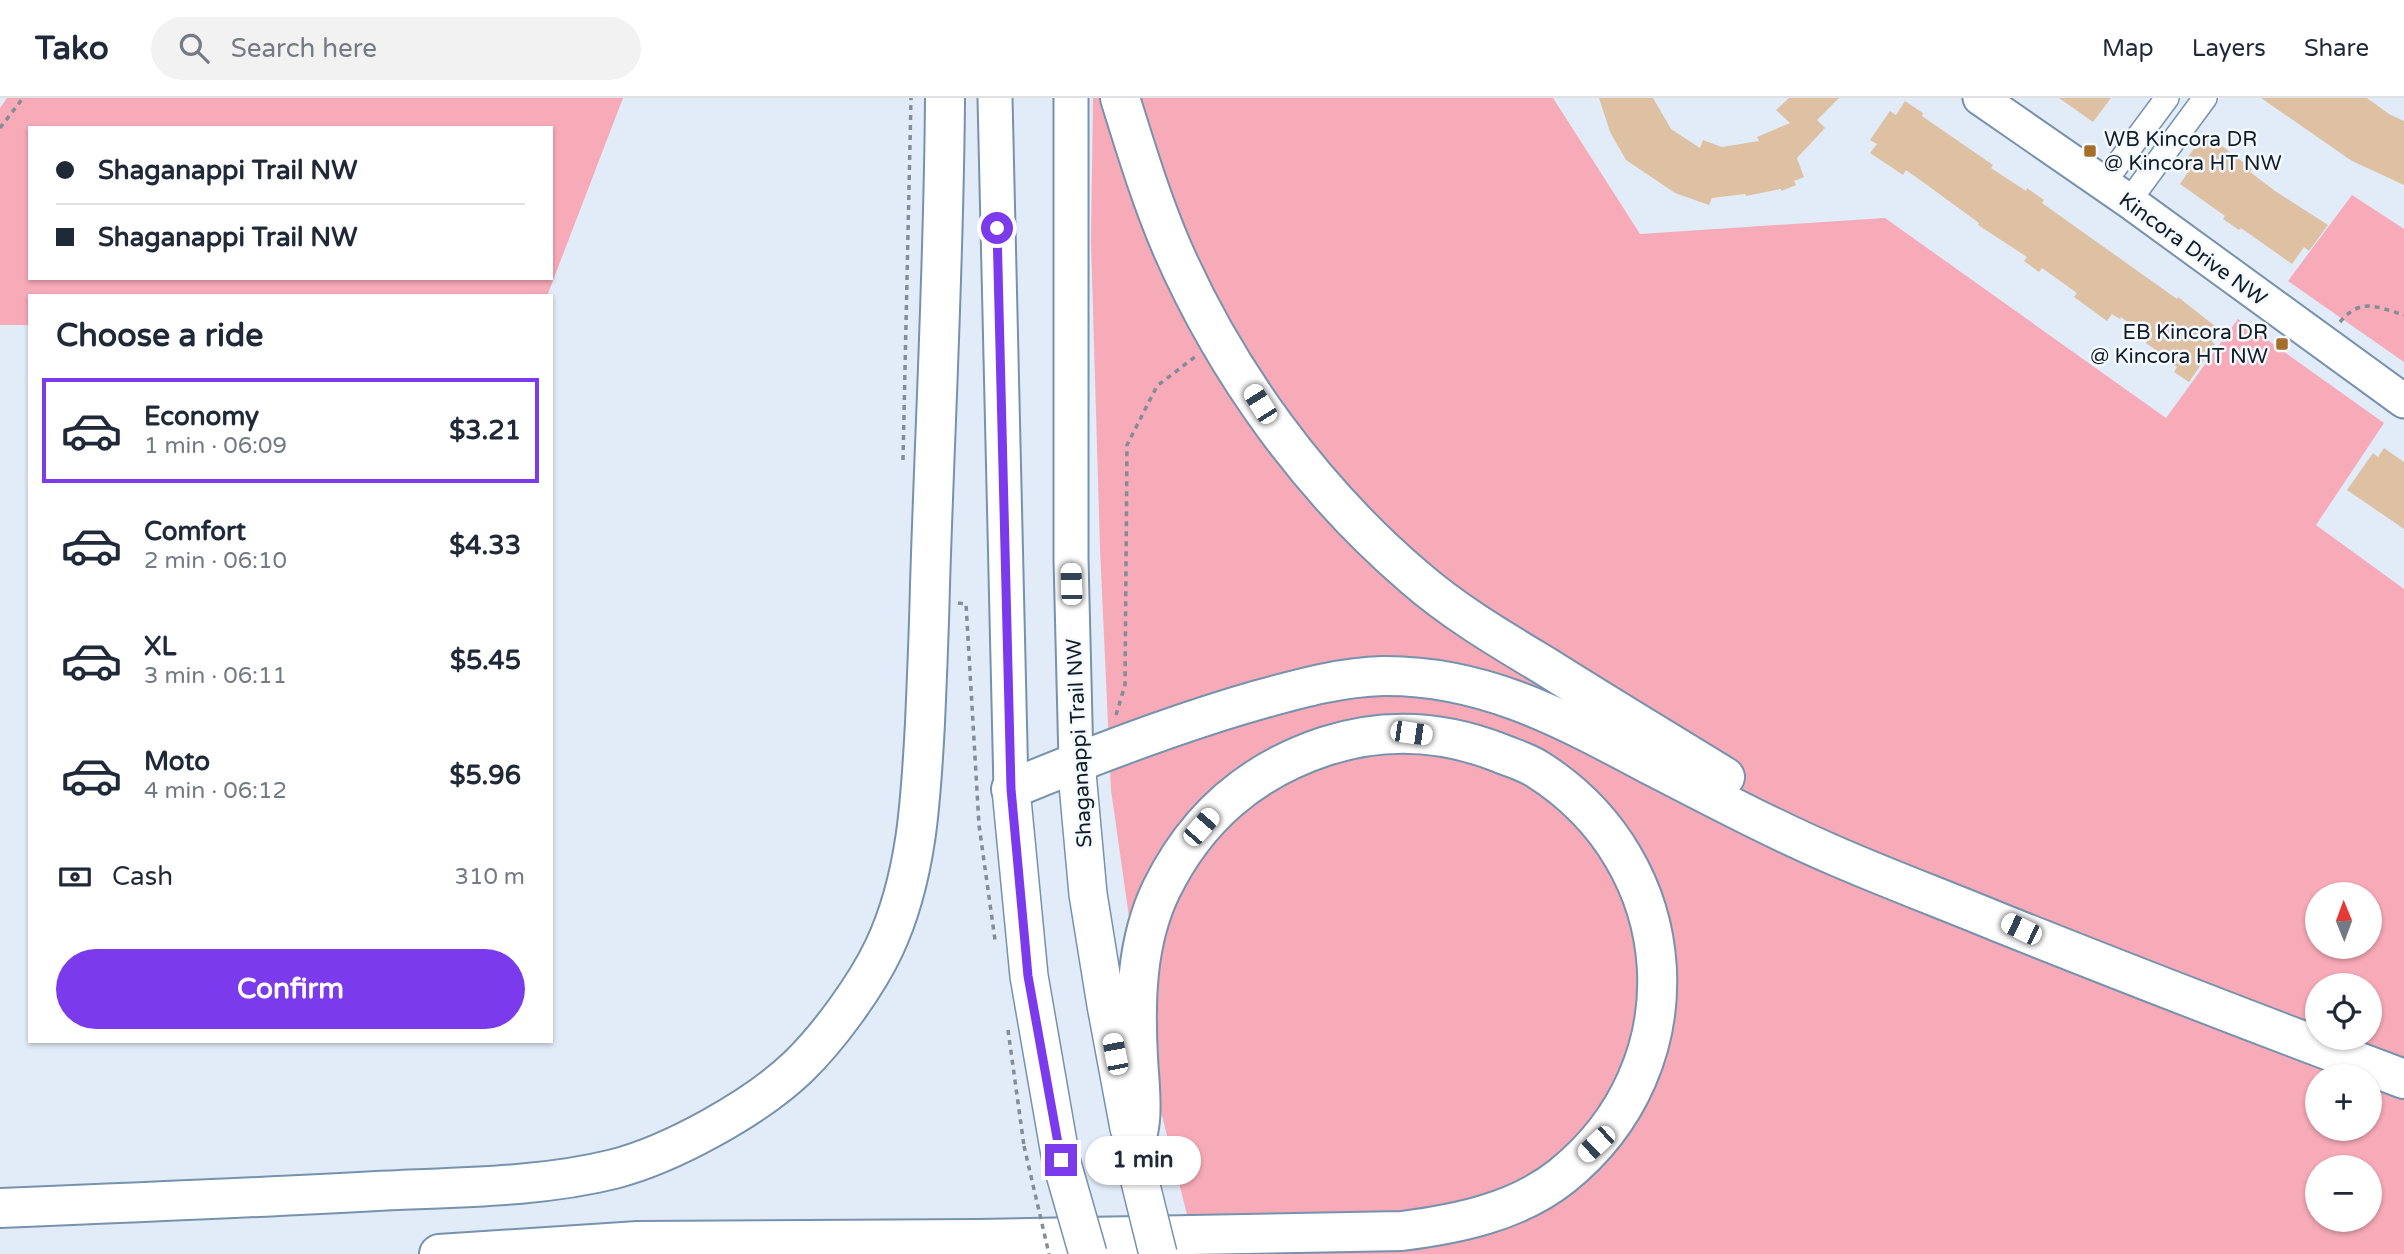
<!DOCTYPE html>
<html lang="en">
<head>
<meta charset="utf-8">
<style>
	:root { --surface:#fff; --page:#f2f2f3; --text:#1f2937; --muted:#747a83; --line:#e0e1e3; --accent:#7c3aed }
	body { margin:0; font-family:"Varela Round",sans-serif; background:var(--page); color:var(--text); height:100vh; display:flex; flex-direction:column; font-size:26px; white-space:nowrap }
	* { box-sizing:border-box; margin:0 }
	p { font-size:23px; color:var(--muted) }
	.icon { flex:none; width:38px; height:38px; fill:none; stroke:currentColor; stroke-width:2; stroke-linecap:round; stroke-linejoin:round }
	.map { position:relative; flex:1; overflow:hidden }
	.drawer { position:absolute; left:28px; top:196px; width:525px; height:749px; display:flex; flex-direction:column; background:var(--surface); border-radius:0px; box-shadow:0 2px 5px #0004 }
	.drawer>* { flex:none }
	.hud { position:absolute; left:28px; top:28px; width:525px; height:154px; border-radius:0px; box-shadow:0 2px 5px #0004; display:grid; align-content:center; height:154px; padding:0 28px; background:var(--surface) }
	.needle { width:46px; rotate:359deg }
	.buttons { position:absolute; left:2305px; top:784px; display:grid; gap:14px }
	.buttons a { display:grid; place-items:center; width:77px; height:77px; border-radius:50%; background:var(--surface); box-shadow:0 2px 5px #0004; font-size:35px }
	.end { position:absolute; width:32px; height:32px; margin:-16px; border:9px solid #7c3aed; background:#fff; box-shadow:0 0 0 4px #fff }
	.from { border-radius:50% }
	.bubble { position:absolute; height:49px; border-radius:24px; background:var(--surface); box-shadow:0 2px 5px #0004; font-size:23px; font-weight:700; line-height:49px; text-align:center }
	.car { position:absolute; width:21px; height:42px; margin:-21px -10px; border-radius:9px; box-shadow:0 0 5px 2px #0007; background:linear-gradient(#fff 24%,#345 0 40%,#fff 0 76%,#345 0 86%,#fff 0) }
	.hud b { display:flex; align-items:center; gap:24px; height:66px; font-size:26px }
	.hud b+b { border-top:2px solid var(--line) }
	.hud i { width:18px; height:18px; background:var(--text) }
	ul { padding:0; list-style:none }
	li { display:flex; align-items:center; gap:21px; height:105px; margin:0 14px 10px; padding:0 14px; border:4px solid transparent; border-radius:0px }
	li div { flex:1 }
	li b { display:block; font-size:26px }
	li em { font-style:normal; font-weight:700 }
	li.selected { border-color:var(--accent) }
	li>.icon { width:63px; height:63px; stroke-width:1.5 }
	h2 { padding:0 28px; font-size:32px; line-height:84px }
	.pay { display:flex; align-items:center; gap:18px; height:77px; padding:0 28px; font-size:26px }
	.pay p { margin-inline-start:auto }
	.button { display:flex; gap:14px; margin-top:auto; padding:14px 28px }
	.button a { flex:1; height:80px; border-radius:42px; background:var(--accent); color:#fff; font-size:28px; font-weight:700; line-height:80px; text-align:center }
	header { display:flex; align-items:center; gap:42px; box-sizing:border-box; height:98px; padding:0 35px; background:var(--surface); border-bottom:2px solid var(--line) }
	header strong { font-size:33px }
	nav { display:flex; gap:38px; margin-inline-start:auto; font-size:24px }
	.search { width:490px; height:63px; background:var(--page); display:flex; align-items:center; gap:18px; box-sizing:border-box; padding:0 24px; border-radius:38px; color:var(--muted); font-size:26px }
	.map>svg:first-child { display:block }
</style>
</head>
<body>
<header>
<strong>Tako</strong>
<div class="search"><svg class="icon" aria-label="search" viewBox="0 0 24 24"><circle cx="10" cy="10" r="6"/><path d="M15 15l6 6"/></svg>Search here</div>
<nav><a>Map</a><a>Layers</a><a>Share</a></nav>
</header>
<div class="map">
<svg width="2404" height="1156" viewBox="0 0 2404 1156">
	<rect width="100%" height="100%" fill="#e1ecf8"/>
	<g fill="#f7aab7" fill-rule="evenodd">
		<path d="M7 0H623L547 198H30V227H0V10ZM30 30H551V180H30Z"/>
		<path d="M1093 0H1553L1640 136 1885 120 2166 320 2238 221 2384 325 2316 427 2404 491V1156H1197L1151 974 1111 692 1100 450 1091 144ZM2317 796H2370V849H2317ZM2317 887H2370V940H2317ZM2317 978H2370V1031H2317ZM2317 1069H2370V1122H2317Z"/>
		<path d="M2352 97 2404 131V264L2288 183Z"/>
	</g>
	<g fill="#dec1a3">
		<path d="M1599 0H1653L1671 31 1700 50 1703 42 1722 49 1759 43 1757 39 1790 25 1776 12 1789 0H1839L1817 22 1825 30 1797 60 1804 79 1794 83 1796 87 1781 93V91L1746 98 1745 96 1712 100 1709 107 1675 95 1626 62 1610 34Z"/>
		<path d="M2059 0H2111L2093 24Z"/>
		<path d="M2261 0H2367L2389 16 2404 23V87L2352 63Z"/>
		<path d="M1905 3 1923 15 1922 18 1993 67 1991 70 2026 93 2027 90 2044 102 2042 105 2177 201 2178 199 2220 232 2212 244 2215 246 2189 284 2174 274 2177 269 2170 265 2171 263 2146 245 2149 240 2121 219 2120 221 2112 216 2107 223 2074 199 2077 195 2042 170 2039 174 2024 163 2027 159 1978 127 1979 125 1916 79 1906 72 1903 77 1870 55 1877 46 1870 42 1890 13 1896 17Z"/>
		<path d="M2205 35 2252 71 2250 74 2275 93 2328 127 2309 153 2304 149 2292 166 2241 130 2239 132 2223 121 2225 118 2180 86 2188 74 2181 69Z"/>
		<path d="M2384 350 2404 364V431L2347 392 2373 355 2378 359Z"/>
	</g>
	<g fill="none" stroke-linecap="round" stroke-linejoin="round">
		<defs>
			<g id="street">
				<path d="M2103 86 2167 0"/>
				<path d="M2129 103 2205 0"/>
			</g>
			<g id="secondary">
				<path d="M995 0 1011 691"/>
				<path d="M1071 0V461L1076 664"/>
				<path d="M1980 0 2129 103 2404 303"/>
			</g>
			<g id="primary">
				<path d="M1076 664 1088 796 1106 907 1129 1030"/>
				<path d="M1011 691 1029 878 1061 1062"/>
			</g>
			<g id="highway">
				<path d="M1120 0C1136 51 1151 101 1172 150 1226 274 1311 391 1414 479 1454 514 1500 541 1545 568 1605 606 1665 642 1725 679"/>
				<path d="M1011 691C1091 658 1174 626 1258 602 1298 591 1340 579 1383 578 1487 577 1567 623 1656 670 1716 701 1777 733 1838 759 1891 782 1945 802 1998 824 2133 878 2268 930 2404 981"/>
				<path d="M0 1110C126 1105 251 1100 377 1093 455 1089 538 1090 614 1071 672 1056 755 1010 798 969 829 939 866 888 884 850 917 780 921 701 925 625 927 579 929 533 930 487 935 325 944 163 945 0"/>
				<path d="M439 1156 638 1143 978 1141 1402 1133C1457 1126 1517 1114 1562 1078 1699 968 1686 765 1537 671 1526 664 1512 660 1500 655 1442 632 1385 629 1326 648 1250 673 1196 720 1161 792 1136 844 1135 904 1138 960 1139 980 1142 1002 1140 1022 1139 1033 1136 1044 1133 1055"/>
			</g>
		</defs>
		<use href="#street" stroke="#7692ad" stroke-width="26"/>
		<use href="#secondary" stroke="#7692ad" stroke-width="37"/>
		<use href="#primary" stroke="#7692ad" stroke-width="40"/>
		<use href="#highway" stroke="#7692ad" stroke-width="42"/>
		<g stroke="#828d98" stroke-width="3.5" stroke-dasharray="5 5" stroke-linecap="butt">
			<path d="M0 30 23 0"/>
			<path d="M2340 224C2361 199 2377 209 2404 217"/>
			<path d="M903 362 911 0"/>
			<path d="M958 505 966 506 979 727 995 842"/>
			<path d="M1116 617 1125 587 1127 347 1157 288 1196 258"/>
			<path d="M1008 932 1024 1048"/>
		</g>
		<use href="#street" stroke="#fff" stroke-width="23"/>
		<use href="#secondary" stroke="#fff" stroke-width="33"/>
		<use href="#primary" stroke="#fff" stroke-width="37"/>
		<use href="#highway" stroke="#fff" stroke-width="38"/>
		<defs>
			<g id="primary-bridge">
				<path d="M1133 1055 1158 1156"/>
				<path d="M1061 1062 1088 1156"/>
			</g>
		</defs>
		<use href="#primary-bridge" stroke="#7692ad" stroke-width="40" stroke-linecap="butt"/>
		<path stroke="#828d98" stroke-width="3.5" stroke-dasharray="5 5" stroke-linecap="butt" d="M1024 1048 1049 1156"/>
		<use href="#primary-bridge" stroke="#fff" stroke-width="37"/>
	</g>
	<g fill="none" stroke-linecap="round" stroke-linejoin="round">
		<path stroke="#7c3aed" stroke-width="9" d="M997 130 1011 691 1028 878 1061 1062"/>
	</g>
	<g fill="#a56e29" stroke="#f3f9ff" stroke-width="2.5">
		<rect x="2083" y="46" width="14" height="14" rx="3.5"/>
		<rect x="2275" y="239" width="14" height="14" rx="3.5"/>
	</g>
	<g text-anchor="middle" stroke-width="5" stroke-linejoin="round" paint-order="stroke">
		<g font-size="21" fill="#111c26" stroke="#f3f9ff" text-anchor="start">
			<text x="2104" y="48">WB Kincora DR<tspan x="2104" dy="24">@ Kincora HT NW</tspan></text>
			<text x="2268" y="241" text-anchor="end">EB Kincora DR<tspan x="2268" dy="24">@ Kincora HT NW</tspan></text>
		</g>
		<g font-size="21" fill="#111c26" stroke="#f3f9ff">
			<text transform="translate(2193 151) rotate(36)" y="7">Kincora Drive NW</text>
			<text transform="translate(1079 645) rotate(-93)" y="7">Shaganappi Trail NW</text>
		</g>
	</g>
</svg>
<div class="buttons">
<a><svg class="needle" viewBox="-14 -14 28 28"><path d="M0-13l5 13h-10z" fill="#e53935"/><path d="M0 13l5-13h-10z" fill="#747a83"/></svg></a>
<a><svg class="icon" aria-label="locate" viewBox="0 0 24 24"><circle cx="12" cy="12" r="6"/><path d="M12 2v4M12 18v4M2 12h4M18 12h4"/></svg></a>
<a>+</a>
<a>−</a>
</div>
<i class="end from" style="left:997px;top:130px"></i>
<i class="end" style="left:1061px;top:1062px"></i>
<div class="bubble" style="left:1085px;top:1038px;width:116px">1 min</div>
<i class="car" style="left:1260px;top:306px;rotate:328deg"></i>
<i class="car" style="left:1071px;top:486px;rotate:358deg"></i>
<i class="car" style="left:1411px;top:635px;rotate:98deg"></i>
<i class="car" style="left:1201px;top:729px;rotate:41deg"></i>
<i class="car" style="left:2021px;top:831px;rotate:296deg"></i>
<i class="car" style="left:1115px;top:956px;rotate:349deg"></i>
<i class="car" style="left:1596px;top:1046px;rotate:227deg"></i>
<div class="hud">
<b><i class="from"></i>Shaganappi Trail NW</b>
<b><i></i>Shaganappi Trail NW</b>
</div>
<section class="drawer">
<h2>Choose a ride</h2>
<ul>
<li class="selected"><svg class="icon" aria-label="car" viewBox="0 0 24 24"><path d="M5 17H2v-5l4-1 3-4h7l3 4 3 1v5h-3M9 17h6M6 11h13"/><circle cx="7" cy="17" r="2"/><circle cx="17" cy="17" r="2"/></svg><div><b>Economy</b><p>1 min · 06:09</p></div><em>$3.21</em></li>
<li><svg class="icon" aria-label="car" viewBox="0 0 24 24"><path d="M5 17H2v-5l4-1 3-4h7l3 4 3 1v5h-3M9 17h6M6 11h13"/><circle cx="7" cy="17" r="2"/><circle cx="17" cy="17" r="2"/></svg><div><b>Comfort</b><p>2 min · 06:10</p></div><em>$4.33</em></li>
<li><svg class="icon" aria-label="car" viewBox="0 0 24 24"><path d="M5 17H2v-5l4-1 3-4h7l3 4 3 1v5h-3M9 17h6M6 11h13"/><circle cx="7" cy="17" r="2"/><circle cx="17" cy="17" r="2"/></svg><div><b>XL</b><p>3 min · 06:11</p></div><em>$5.45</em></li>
<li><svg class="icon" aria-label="car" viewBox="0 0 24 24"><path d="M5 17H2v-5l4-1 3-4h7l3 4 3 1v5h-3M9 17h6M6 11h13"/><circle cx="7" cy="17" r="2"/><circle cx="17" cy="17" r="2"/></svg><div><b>Moto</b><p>4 min · 06:12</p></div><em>$5.96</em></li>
</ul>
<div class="pay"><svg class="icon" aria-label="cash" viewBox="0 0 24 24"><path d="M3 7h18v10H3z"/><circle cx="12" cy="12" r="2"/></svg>Cash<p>310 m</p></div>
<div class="button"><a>Confirm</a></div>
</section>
</div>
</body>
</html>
